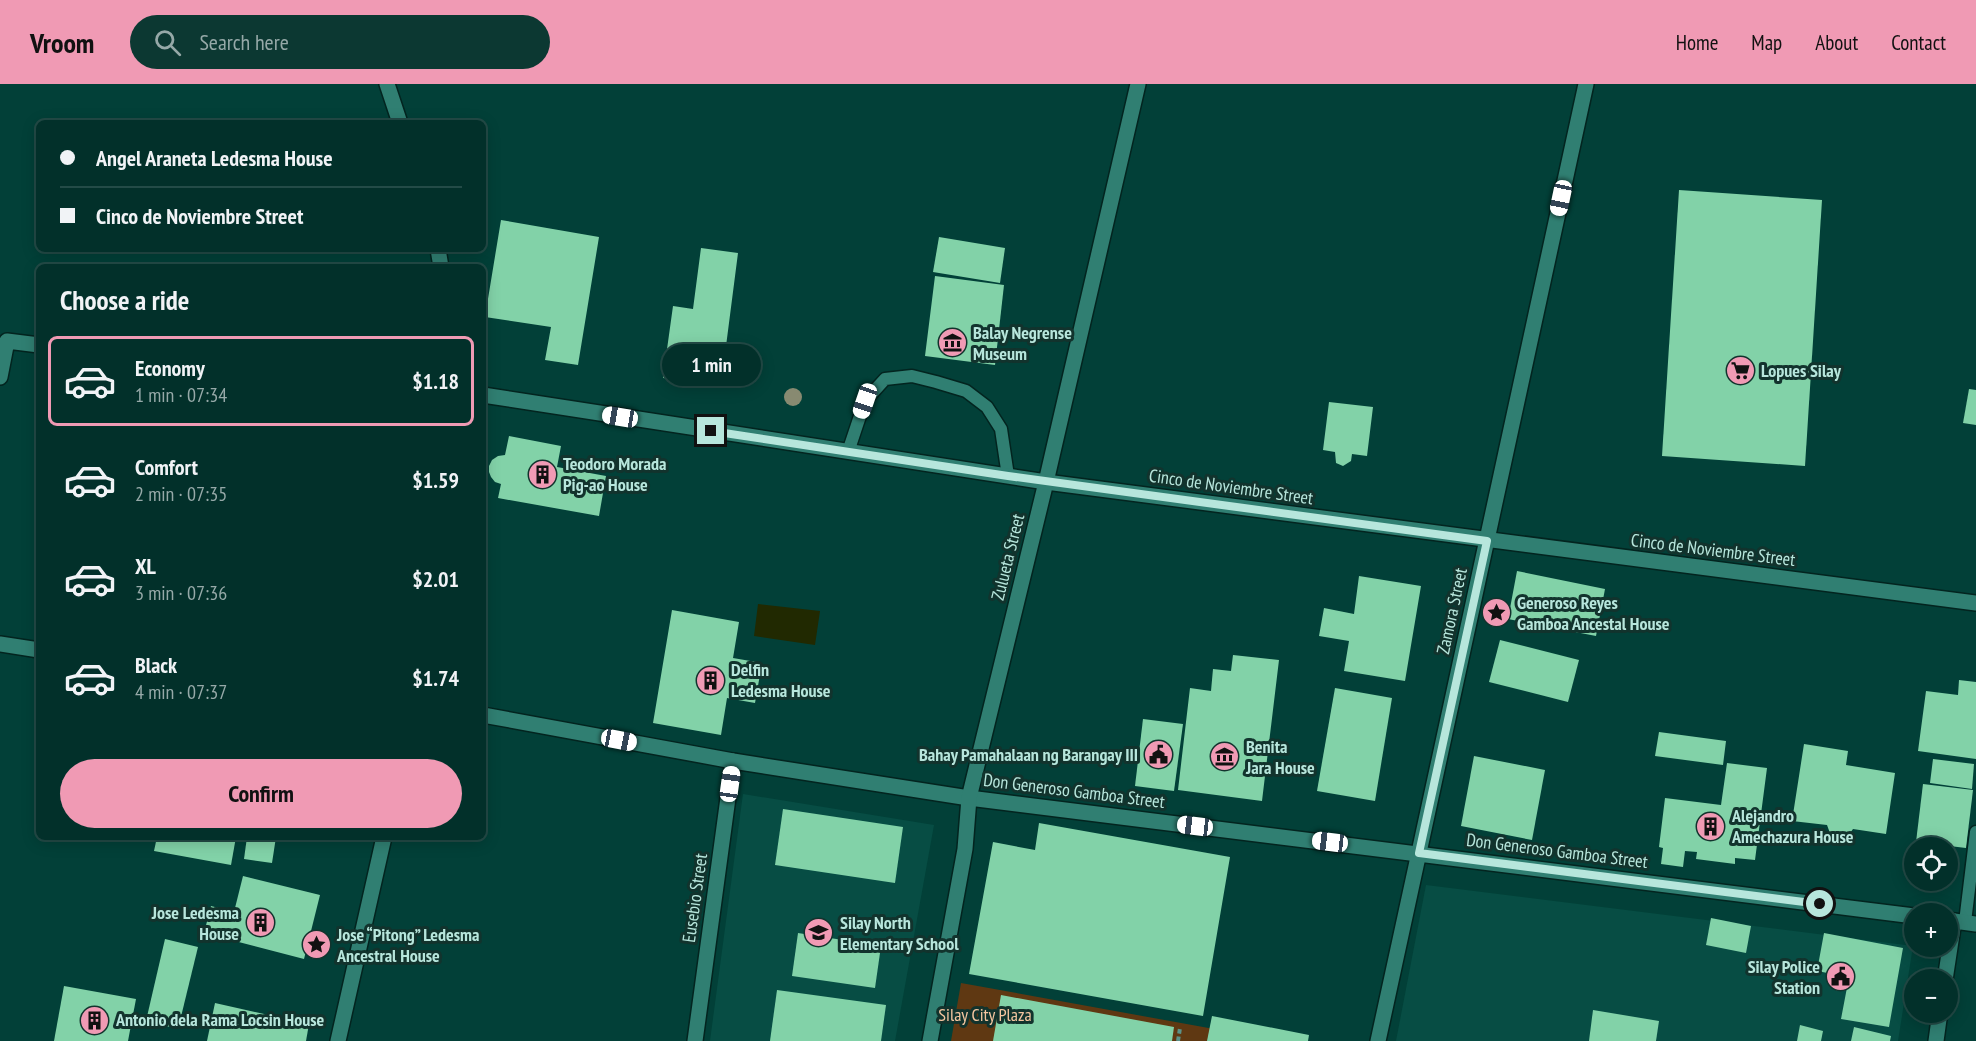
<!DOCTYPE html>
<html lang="en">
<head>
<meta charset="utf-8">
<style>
	:root { --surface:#02302a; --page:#0c3832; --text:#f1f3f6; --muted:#96a9a8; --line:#234b47; --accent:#f09ab4 }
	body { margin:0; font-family:"PT Sans Narrow",sans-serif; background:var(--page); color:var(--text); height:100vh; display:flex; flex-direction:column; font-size:22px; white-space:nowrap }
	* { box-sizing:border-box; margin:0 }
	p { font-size:20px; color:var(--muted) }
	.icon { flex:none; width:33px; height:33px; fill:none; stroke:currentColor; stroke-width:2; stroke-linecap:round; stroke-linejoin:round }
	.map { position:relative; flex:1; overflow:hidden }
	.side { position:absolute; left:36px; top:180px; width:450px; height:576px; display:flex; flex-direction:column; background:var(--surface); border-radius:9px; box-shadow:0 3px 15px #0003,0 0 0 2px var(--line) }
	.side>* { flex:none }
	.banner { position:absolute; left:36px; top:36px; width:450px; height:132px; border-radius:9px; box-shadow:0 3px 15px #0003,0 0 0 2px var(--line); display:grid; align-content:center; height:132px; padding:0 24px; background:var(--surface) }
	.buttons { position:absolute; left:1904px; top:753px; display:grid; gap:12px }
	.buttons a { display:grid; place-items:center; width:54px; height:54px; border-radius:50%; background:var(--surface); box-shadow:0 3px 15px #0003,0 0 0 2px var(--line); font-size:30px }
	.end { position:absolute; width:27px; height:27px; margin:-14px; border:8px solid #b7e6dc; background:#111; box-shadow:0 0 0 3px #111 }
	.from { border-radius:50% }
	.bubble { position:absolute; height:42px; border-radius:21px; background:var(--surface); box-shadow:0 3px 15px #0003,0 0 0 2px var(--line); font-size:20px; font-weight:700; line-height:42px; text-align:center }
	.car { position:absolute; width:18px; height:36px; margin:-18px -9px; border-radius:8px; box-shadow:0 0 4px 2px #0007; background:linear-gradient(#fff 24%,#345 0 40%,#fff 0 76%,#345 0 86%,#fff 0) }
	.banner b { display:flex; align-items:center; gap:21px; height:57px; font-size:22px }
	.banner b+b { border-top:2px solid var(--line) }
	.banner i { width:15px; height:15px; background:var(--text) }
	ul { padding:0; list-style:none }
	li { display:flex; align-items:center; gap:18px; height:90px; margin:0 12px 9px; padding:0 12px; border:3px solid transparent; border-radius:9px }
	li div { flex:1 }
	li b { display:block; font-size:22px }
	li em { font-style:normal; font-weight:700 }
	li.on { border-color:var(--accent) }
	li>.icon { width:54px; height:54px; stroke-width:1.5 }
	h2 { padding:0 24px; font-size:27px; line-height:72px }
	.cta { display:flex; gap:12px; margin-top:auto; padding:12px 24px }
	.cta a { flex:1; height:69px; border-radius:36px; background:var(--accent); color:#111; font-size:24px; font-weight:700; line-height:69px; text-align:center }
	header { display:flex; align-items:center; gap:36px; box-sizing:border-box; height:84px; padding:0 30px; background:var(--accent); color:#111 }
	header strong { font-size:28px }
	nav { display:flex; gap:33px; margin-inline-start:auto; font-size:21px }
	.search { width:420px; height:54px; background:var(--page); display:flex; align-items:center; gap:15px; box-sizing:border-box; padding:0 21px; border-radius:33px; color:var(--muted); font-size:22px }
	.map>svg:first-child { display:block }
</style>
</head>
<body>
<header>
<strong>Vroom</strong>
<div class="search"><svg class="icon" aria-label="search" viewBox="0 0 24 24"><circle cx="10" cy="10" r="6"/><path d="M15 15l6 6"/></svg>Search here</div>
<nav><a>Home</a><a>Map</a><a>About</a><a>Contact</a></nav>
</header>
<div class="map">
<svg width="1976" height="957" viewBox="0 0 1976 957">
	<rect width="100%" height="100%" fill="#024038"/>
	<g fill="#074d44">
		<path d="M743 710 934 741 895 957H710Z"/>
		<path d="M1426 801 1913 862 1898 957H1396Z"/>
	</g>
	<path fill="#5f3812" d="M961 899 1280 957H951Z"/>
	<path fill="#212901" d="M758 520 820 527 815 561 754 552Z"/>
	<g fill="#82d2a8">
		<path d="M1679 106 1822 116 1805 382 1662 372Z"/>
		<path d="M501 136 599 153 578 281 545 276 551 243 485 233Z"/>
		<path d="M939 153 1005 164 1000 199 933 188Z"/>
		<path d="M701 164 738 169 721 301 663 294 673 222 693 225Z"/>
		<path d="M935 192 1004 201 995 281 925 272Z"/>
		<path d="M1969 305 1976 306V341L1963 339Z"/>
		<path d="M1329 318 1373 323 1367 372 1352 370 1351 377 1343 382 1336 379 1335 368 1323 366Z"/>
		<path d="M509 352 561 362 557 383 606 392 599 432 498 414 501 400 495 398 491 393 489 388V382L492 376 498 372 505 371Z"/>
		<path d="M1517 487 1605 505 1596 552 1508 535Z"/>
		<path d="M1359 492 1421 502 1405 597 1344 587 1349 557 1319 552 1324 524 1354 530Z"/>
		<path d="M672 526 739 538 733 574 762 579 755 619 727 614 721 651 653 639Z"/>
		<path d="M1500 556 1579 576 1568 618 1489 598Z"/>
		<path d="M1233 571 1279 576 1262 717 1178 706 1190 604 1211 607 1213 585 1231 587Z"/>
		<path d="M1959 596 1976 598V675L1918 667 1926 607 1958 611Z"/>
		<path d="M1335 604 1392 614 1375 717 1317 707Z"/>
		<path d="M1143 635 1183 640 1174 707 1135 702Z"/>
		<path d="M1659 648 1726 657 1723 681 1655 672Z"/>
		<path d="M1804 660 1848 667 1846 681 1895 689 1886 750 1853 745 1846 755 1831 752 1827 741 1792 737Z"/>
		<path d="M1474 672 1545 686 1532 756 1461 742Z"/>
		<path d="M1933 675 1974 680 1972 705 1930 699Z"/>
		<path d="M1727 679 1767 684 1755 776 1735 774V780L1696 775 1697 768 1685 767 1683 783 1661 780 1663 764 1659 763 1665 714 1721 721Z"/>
		<path d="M1923 700 1973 706 1966 764 1916 758Z"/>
		<path d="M783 725 903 743 895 799 775 781Z"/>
		<path d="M1039 739 1230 773 1203 932 969 890 993 758 1035 766Z"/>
		<path d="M157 753H236L231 781 154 767Z"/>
		<path d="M247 753H276L272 779 244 775Z"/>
		<path d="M243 792 320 811 304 875 204 849 211 822 234 828Z"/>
		<path d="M1711 834 1751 842 1746 869 1706 861Z"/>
		<path d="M798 849 881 862 875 904 792 892Z"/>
		<path d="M1824 849 1903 864 1889 943 1841 935 1849 893 1817 887Z"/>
		<path d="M165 855 198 863 178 945 146 937Z"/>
		<path d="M64 902 136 915 128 957H54Z"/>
		<path d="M777 906 886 921 881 957H770Z"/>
		<path d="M1001 911 1174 943 1172 957H993Z"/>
		<path d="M215 919 309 940 306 957H207Z"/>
		<path d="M1593 926 1659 937 1656 957H1589Z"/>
		<path d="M1212 932 1309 951 1308 957H1207Z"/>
		<path d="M1800 941 1823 947 1821 957H1797Z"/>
		<path d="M1854 943 1891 952 1890 957H1851Z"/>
	</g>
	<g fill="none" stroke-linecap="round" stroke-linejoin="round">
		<defs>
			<g id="service">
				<path d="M848 368 865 317 885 295 912 292 936 298 966 307 987 323 1001 345 1008 392"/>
				<path d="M1965 838 1976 748"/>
			</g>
			<g id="minor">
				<path d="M0 560 39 566"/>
				<path d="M483 631 733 677 969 714 1914 832"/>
				<path d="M1947 836 1976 840"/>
				<path d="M1945 896 1954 837"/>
				<path d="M695 957 733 677"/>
				<path d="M930 957 965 765 969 714 1046 398 1138 0"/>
				<path d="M1936 957 1940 928"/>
			</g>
			<g id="tertiary">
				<path d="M387 0 400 39"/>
				<path d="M438 165 441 183"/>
				<path d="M0 293 7 257 39 261"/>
				<path d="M483 311 1046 398 1976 519"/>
				<path d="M338 957 384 753"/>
				<path d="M1378 957 1586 0"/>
			</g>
		</defs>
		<use href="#service" stroke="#03241f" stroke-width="15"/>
		<use href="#minor" stroke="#03241f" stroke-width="18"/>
		<use href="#tertiary" stroke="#03241f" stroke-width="18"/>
		<path stroke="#5b9289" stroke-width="4" stroke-dasharray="4.5 3" stroke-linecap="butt" d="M1178 957 1180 944"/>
		<use href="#service" stroke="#307f72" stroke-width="12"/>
		<use href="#minor" stroke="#307f72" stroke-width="15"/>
		<use href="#tertiary" stroke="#307f72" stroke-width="15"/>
	</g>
	<circle fill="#888a71" cx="793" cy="313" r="9"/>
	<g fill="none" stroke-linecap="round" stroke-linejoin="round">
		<path stroke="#b7e6dc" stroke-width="8" d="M711 347 1008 392 1487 457 1419 769 1820 820"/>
	</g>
	<defs>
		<symbol id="museum-disc" viewBox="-11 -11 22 22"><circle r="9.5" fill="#f09ab4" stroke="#12332d"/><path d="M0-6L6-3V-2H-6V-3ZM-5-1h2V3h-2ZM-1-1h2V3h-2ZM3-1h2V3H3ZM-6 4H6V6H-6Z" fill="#111"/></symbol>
		<symbol id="supermarket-disc" viewBox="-11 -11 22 22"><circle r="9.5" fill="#f09ab4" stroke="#12332d"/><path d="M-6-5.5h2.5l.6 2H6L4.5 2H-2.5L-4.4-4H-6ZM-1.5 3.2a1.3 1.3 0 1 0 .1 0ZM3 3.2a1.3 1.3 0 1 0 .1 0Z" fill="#111"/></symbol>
		<symbol id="building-disc" viewBox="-11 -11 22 22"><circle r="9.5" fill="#f09ab4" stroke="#12332d"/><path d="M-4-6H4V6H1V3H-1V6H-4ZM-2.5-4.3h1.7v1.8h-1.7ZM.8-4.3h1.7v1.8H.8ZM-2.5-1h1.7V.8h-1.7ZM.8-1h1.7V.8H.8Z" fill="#111"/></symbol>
		<symbol id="sight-disc" viewBox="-11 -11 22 22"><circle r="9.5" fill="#f09ab4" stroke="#12332d"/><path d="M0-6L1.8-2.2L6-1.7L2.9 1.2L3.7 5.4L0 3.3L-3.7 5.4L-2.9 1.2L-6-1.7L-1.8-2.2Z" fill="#111"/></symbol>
		<symbol id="civic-disc" viewBox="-11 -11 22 22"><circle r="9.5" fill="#f09ab4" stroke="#12332d"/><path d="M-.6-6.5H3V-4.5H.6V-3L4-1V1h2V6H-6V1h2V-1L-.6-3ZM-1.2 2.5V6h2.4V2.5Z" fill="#111"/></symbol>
		<symbol id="school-disc" viewBox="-11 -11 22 22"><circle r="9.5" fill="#f09ab4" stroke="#12332d"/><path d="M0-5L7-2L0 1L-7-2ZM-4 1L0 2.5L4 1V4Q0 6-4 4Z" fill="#111"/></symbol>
	</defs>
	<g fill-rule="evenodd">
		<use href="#museum-disc" x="936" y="242" width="33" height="33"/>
		<use href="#supermarket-disc" x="1724" y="270" width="33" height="33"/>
		<use href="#building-disc" x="526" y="374" width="33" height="33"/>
		<use href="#sight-disc" x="1480" y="512" width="33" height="33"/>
		<use href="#building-disc" x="694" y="580" width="33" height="33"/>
		<use href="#civic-disc" x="1142" y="654" width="33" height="33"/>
		<use href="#museum-disc" x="1208" y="656" width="33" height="33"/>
		<use href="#building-disc" x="1694" y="726" width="33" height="33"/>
		<use href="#building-disc" x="244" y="822" width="33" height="33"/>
		<use href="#school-disc" x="802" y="832" width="33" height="33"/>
		<use href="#sight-disc" x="300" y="844" width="33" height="33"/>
		<use href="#civic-disc" x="1824" y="876" width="33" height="33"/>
		<use href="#building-disc" x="78" y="920" width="33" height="33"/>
	</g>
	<g text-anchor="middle" stroke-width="6" stroke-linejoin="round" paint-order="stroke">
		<g font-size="18" font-weight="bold" fill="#b7e6dc" stroke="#12332d" text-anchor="start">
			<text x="973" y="255">Balay Negrense<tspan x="973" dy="21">Museum</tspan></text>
			<text x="1761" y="293">Lopues Silay</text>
			<text x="563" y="386">Teodoro Morada<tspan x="563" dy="21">Pig-ao House</tspan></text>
			<text x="1517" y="525">Generoso Reyes<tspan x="1517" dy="21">Gamboa Ancestal House</tspan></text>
			<text x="731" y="592">Delfin<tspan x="731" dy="21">Ledesma House</tspan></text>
			<text x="1246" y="669">Benita<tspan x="1246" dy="21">Jara House</tspan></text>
			<text x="1138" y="677" text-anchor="end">Bahay Pamahalaan ng Barangay III</text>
			<text x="1732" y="738">Alejandro<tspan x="1732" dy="21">Amechazura House</tspan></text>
			<text x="239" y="835" text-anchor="end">Jose Ledesma<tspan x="239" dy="21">House</tspan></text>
			<text x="840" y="845">Silay North<tspan x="840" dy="21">Elementary School</tspan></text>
			<text x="337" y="857">Jose “Pitong” Ledesma<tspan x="337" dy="21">Ancestral House</tspan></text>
			<text x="1820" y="889" text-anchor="end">Silay Police<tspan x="1820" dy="21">Station</tspan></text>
			<text x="116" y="942">Antonio dela Rama Locsin House</text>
		</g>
		<g font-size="18" fill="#b7e6dc" stroke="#12332d">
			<text transform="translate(1231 403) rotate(8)" y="6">Cinco de Noviembre Street</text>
			<text transform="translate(1713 466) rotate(7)" y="6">Cinco de Noviembre Street</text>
			<text transform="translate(1008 473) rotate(-76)" y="6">Zulueta Street</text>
			<text transform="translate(1452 527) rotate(-78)" y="6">Zamora Street</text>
			<text transform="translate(1074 707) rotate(7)" y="6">Don Generoso Gamboa Street</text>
			<text transform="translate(1557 767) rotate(7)" y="6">Don Generoso Gamboa Street</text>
			<text transform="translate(695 814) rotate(-82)" y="6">Eusebio Street</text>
		</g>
		<g font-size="18" fill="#f5c6a0" stroke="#12332d">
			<text x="985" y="937">Silay City Plaza</text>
		</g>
	</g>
</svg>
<div class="buttons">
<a><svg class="icon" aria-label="locate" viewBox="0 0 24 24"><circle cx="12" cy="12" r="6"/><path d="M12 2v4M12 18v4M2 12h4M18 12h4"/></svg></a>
<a>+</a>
<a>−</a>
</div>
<i class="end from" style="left:1820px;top:820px"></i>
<i class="end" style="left:711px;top:347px"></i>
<div class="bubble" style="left:662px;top:260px;width:99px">1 min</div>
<i class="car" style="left:1561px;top:114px;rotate:192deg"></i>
<i class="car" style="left:865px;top:317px;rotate:199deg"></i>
<i class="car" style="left:620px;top:333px;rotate:279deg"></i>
<i class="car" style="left:619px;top:656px;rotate:101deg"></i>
<i class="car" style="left:730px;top:700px;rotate:8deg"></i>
<i class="car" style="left:1195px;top:742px;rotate:277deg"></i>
<i class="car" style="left:1330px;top:758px;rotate:277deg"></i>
<div class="banner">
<b><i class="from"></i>Angel Araneta Ledesma House</b>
<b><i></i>Cinco de Noviembre Street</b>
</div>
<section class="side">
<h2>Choose a ride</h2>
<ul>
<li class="on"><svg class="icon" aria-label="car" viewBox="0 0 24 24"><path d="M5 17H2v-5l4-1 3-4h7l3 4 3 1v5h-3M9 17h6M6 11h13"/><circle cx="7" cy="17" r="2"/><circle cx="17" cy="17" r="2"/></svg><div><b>Economy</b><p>1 min · 07:34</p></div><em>$1.18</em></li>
<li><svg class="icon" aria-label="car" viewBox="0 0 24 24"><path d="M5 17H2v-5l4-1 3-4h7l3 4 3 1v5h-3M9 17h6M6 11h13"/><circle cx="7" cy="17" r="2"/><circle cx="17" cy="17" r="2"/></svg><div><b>Comfort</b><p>2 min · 07:35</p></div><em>$1.59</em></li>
<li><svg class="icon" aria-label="car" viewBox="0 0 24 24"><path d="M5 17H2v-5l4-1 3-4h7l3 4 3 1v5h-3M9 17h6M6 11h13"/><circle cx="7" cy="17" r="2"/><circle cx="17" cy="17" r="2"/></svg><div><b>XL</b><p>3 min · 07:36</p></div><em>$2.01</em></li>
<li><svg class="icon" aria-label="car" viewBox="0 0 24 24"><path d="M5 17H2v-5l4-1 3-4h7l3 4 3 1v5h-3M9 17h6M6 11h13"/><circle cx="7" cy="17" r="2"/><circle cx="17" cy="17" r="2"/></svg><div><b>Black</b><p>4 min · 07:37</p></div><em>$1.74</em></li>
</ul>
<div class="cta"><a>Confirm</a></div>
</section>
</div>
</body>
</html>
